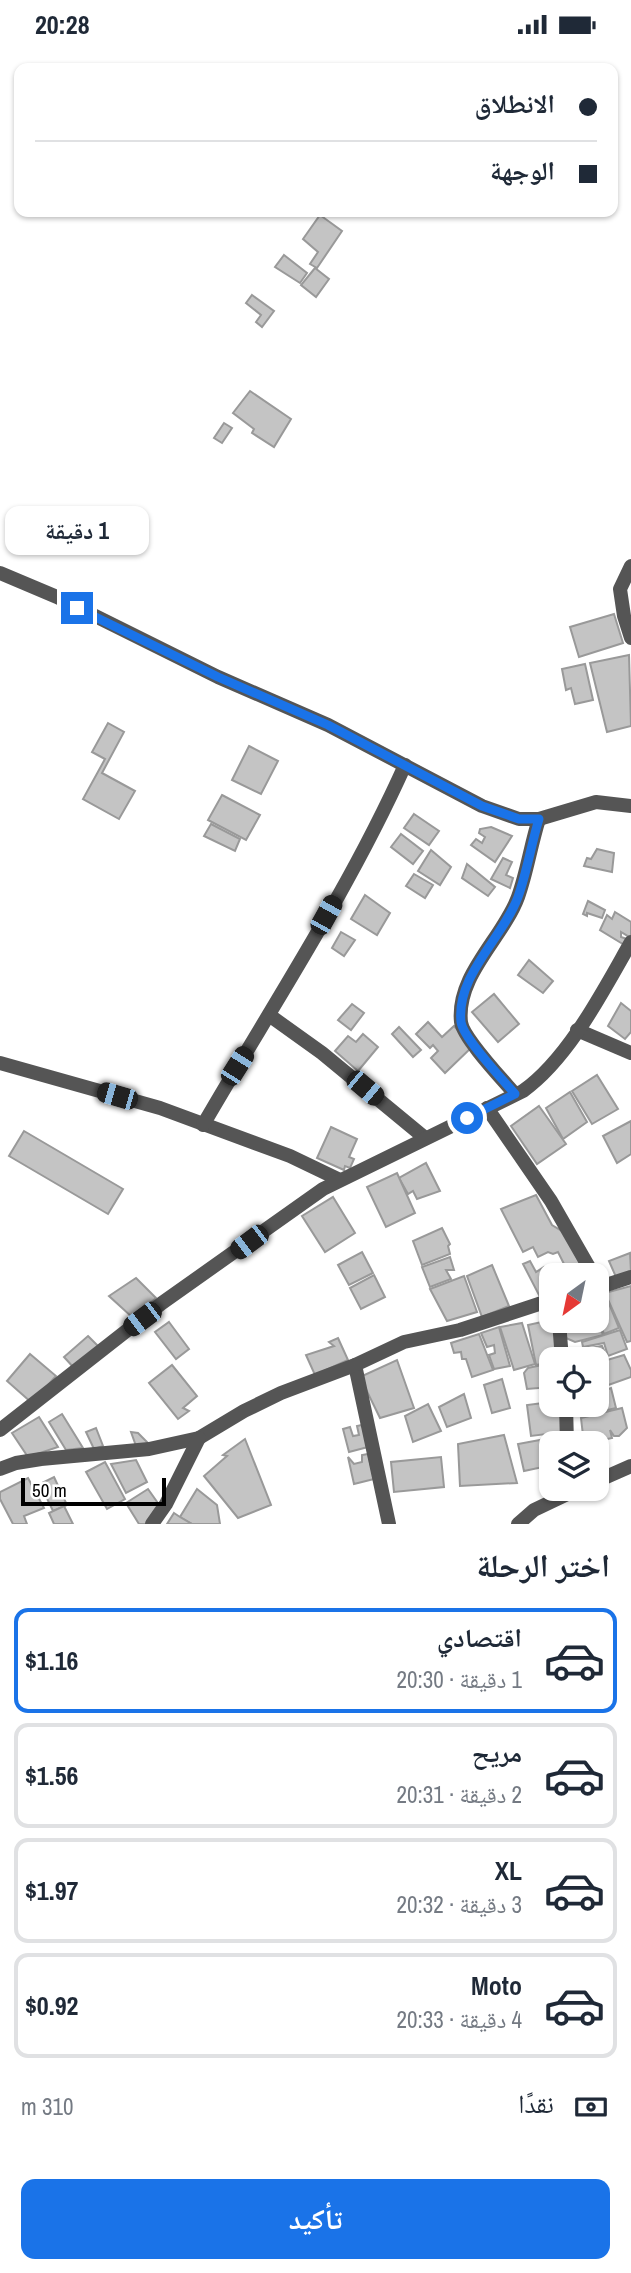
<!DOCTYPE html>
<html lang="ar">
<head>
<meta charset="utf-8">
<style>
	:root { --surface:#fff; --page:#f6f6f7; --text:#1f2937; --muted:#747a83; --line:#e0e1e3; --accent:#1a73e8 }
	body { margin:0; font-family:"Archivo Narrow","Noto Naskh Arabic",sans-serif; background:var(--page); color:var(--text); direction:rtl; height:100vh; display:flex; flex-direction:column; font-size:26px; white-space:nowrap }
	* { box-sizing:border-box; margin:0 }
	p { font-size:23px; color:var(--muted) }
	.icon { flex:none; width:38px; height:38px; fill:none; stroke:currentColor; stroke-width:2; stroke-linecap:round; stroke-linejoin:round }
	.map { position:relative; height:1475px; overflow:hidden; direction:ltr }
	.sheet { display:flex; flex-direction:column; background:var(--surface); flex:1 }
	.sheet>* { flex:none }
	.banner { position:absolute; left:14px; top:14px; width:604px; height:154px; border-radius:14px; box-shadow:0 2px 5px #0004; direction:rtl; display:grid; align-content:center; height:154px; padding:0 21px; background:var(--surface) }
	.needle { width:46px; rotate:213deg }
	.tools { position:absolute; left:539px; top:1214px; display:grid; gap:14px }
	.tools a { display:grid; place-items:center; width:70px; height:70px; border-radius:14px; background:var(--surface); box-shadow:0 2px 5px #0004; font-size:35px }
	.scale { position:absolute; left:21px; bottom:18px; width:145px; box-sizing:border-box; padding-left:7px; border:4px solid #000; border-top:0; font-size:19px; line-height:24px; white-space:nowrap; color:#000; -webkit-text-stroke:5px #fff; paint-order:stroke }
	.end { position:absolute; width:32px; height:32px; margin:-16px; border:9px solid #1a73e8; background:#fff; box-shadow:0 0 0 4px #fff }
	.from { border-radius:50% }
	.bubble { position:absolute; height:49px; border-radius:14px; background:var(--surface); box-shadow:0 2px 5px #0004; font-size:23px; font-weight:700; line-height:49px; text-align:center; direction:rtl }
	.car { position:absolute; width:21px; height:42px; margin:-21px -10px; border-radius:9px; box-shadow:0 0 5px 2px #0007; background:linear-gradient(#222 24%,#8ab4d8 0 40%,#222 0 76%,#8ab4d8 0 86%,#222 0) }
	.banner b { display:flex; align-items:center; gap:24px; height:66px; font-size:26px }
	.banner b+b { border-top:2px solid var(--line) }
	.banner i { width:18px; height:18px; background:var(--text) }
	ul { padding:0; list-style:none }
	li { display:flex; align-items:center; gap:21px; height:105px; margin:0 14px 10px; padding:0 7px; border:4px solid var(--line); border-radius:14px }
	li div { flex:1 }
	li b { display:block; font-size:26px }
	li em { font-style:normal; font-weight:700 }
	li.on { border-color:var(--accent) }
	li>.icon { width:63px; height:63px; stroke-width:1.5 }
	h2 { padding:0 21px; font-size:32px; line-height:84px }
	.pay { display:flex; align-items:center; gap:18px; height:77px; padding:0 21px; font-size:26px }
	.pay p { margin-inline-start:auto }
	.cta { display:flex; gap:14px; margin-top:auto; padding:14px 21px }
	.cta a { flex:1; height:80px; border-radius:14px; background:var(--accent); color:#fff; font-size:28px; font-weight:700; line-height:80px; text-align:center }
	.status { display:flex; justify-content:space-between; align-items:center; height:49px; padding:0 35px; background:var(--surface); direction:ltr }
	.status svg { height:19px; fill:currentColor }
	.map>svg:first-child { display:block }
</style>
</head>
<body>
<div class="status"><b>20:28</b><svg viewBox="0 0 49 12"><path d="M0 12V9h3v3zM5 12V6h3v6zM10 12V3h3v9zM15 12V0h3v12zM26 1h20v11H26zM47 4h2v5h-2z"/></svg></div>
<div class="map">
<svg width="631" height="1475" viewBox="0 0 631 1475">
	<rect width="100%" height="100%" fill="#fff"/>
	<g fill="#c4c4c4" stroke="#999" stroke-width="2">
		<path d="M320 166 342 182 317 219 310 215 318 203 303 190Z"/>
		<path d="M284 206 307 224 300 234 275 218Z"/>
		<path d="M315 219 329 230 316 248 301 236Z"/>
		<path d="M252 246 274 262 262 278 256 273 261 266 246 254Z"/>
		<path d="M250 342 291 370 274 398 252 384 254 380 233 364Z"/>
		<path d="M224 374 232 379 222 394 214 389Z"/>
		<path d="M614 565 623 594 579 608 570 578Z"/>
		<path d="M629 606 631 677 607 683 590 614Z"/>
		<path d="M585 615 593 651 575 655 571 639 566 641 562 620Z"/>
		<path d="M108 674 124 683 102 724 135 742 119 770 83 750 105 710 92 703Z"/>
		<path d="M249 697 278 712 261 745 232 731Z"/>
		<path d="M222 746 260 766 246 791 208 771Z"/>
		<path d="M414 765 439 782 429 796 404 779Z"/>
		<path d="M211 775 240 790 235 802 204 787Z"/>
		<path d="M491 778 512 787 495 813 471 796 476 790 482 794 485 788 479 784 480 780Z"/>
		<path d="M401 785 423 802 413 815 391 798Z"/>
		<path d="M597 800 614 804 612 823 584 817 587 809 591 810Z"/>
		<path d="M431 801 451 818 440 836 418 822Z"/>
		<path d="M503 809 512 813 506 826 513 829 510 839 491 830Z"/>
		<path d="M467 815 495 838 488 847 462 829Z"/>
		<path d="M414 825 433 836 425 849 406 837Z"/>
		<path d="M365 846 390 864 377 886 351 870Z"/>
		<path d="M588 852 605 861 602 869 587 864V867L583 865Z"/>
		<path d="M615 863 631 873V889L621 883V888L630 891 626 897 600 881 607 866 612 870Z"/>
		<path d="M341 883 355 891 344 907 332 899Z"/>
		<path d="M529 911 553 932 543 944 518 926Z"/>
		<path d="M494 945 519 975 498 993 472 963Z"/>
		<path d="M621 954 631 962V983L625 990 608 977Z"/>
		<path d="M352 955 364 964 351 981 338 971Z"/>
		<path d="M428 973 442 988 454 977 473 997 445 1024 431 1009 438 1002 433 996 430 999 416 985Z"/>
		<path d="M399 978 421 1001 413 1008 392 985Z"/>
		<path d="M363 985 378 998 358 1022 335 1002 348 987 356 993Z"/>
		<path d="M597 1026 618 1060 592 1075 572 1042Z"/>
		<path d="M570 1043 587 1073 563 1090 546 1059Z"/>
		<path d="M539 1057 566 1095 537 1115 511 1077Z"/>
		<path d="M631 1072V1105L617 1114 603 1087Z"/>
		<path d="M331 1078 357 1090 349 1108 354 1110 350 1119 345 1117 344 1121 317 1109Z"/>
		<path d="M24 1082 123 1140 108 1165 9 1107Z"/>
		<path d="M426 1114 440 1142 417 1150 413 1142 408 1145 399 1129Z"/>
		<path d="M397 1124 415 1164 386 1178 367 1138Z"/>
		<path d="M536 1146 552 1176 565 1184 586 1227H558L557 1220 565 1217 558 1203 553 1205 548 1203 538 1208 533 1198 523 1203 501 1160Z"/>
		<path d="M333 1148 355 1184 325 1203 302 1167Z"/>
		<path d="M442 1179 450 1195 448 1197 450 1205 422 1216 413 1192Z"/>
		<path d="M362 1203 373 1224 349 1236 338 1216Z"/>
		<path d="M630 1204 631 1223 616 1228 609 1212Z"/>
		<path d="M450 1208 454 1221H446L451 1230 430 1238 422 1218Z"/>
		<path d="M530 1212 536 1223 544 1218 551 1230V1243L540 1248 523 1215Z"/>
		<path d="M492 1216 509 1257 482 1268 467 1227Z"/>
		<path d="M374 1226 385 1248 361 1260 350 1239Z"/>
		<path d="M464 1227 477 1263 447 1272 430 1240Z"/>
		<path d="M136 1229 156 1249 133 1269 109 1247Z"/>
		<path d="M631 1237V1292L627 1293 605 1244Z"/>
		<path d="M606 1247 619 1279 604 1285 597 1267V1250Z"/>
		<path d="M551 1271 561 1311H551V1313L536 1316 528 1276Z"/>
		<path d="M597 1271 603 1286 575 1293 566 1289 565 1272Z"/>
		<path d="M169 1273 189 1300 176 1310 155 1283Z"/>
		<path d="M522 1274 535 1315 514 1321 500 1278Z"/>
		<path d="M499 1278 510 1317 494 1320 489 1306 495 1304 494 1296 487 1298 481 1284Z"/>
		<path d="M620 1281 627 1300 608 1307 604 1294 583 1298 582 1293Z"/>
		<path d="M479 1285 493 1321 472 1328 466 1310H462L461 1303 454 1304 451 1294Z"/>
		<path d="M88 1287 99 1298 75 1320 64 1308Z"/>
		<path d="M338 1289 348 1311 315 1326 306 1306 334 1297 329 1293Z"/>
		<path d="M602 1297 607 1308 597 1311H576L575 1302Z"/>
		<path d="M30 1305 56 1327 32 1354 7 1332Z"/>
		<path d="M624 1306 631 1321V1328L597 1340V1314Z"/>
		<path d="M397 1311 414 1359 380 1369 360 1328Z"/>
		<path d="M551 1314V1338L527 1340 524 1324 528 1319Z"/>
		<path d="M172 1316 197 1347 183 1359 189 1362 178 1370 149 1334Z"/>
		<path d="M502 1330 510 1359 492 1364 484 1336Z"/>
		<path d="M611 1339 616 1359 583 1367 582 1356 605 1354 603 1342Z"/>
		<path d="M464 1345 471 1369 447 1378 439 1358Z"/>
		<path d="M551 1353V1356H559L563 1383 531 1387 527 1356Z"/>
		<path d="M428 1355 441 1382 413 1393 405 1367Z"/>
		<path d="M622 1359 627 1379 619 1387H614L610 1381 612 1389 584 1395 581 1369Z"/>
		<path d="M62 1365 83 1399 66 1401 49 1373Z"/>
		<path d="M39 1368 58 1398 28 1408 12 1384Z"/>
		<path d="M362 1376 368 1398 349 1403 343 1380 350 1378 353 1387 359 1386 357 1377Z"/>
		<path d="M96 1379 103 1397 94 1400 86 1383Z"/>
		<path d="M131 1383 138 1384 149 1395 136 1397Z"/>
		<path d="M504 1386 517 1434 460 1437 458 1395Z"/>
		<path d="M245 1390 271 1456 238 1469 204 1427 227 1407 223 1406Z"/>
		<path d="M540 1391 543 1418 524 1422 518 1395Z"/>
		<path d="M368 1405 374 1430 354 1435 348 1408 354 1415 362 1413V1406Z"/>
		<path d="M441 1408 444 1438 394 1443 391 1413Z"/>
		<path d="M136 1411 147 1433 126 1444 111 1415Z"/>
		<path d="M105 1413 125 1450 107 1460 86 1423Z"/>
		<path d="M54 1428 67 1456 53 1462 40 1435Z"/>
		<path d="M28 1429 44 1459 24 1467 27 1475H13L0 1450V1443Z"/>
		<path d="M148 1440 160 1457 147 1475H139L126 1454Z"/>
		<path d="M197 1440 217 1456 220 1475H192L180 1468Z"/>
		<path d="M64 1457 73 1475H54L49 1464Z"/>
		<path d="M174 1464 180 1468 192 1475H167Z"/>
	</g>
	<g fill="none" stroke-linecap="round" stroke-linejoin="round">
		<g stroke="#555" stroke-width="14">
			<path d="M631 517 620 540 624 567 631 589"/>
			<path d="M0 524 57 548 218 628 328 676 482 757 519 770H539L596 753 631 757"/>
			<path d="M269 966 322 1004 425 1089"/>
			<path d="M577 981 631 1004"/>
			<path d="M0 1014 160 1059 290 1107 340 1131"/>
			<path d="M515 1045C503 1031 463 989 461 973 456 926 503 889 518 848 527 823 531 795 539 770"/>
			<path d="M487 1059 551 1152 594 1227"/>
			<path d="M203 1076C272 957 349 841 405 716"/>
			<path d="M597 1239 631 1228"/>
			<path d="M559 1272 562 1311"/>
			<path d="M355 1316 389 1475"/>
			<path d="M566 1356 567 1395"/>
			<path d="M0 1381 162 1254 323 1140 523 1042C569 1009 603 942 631 893"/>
			<path d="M0 1420 16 1414 41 1410 149 1400 199 1389 244 1362 281 1344 355 1316 404 1293 460 1281 551 1251"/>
			<path d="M597 1432 631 1417"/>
			<path d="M152 1475 166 1455 199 1389"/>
			<path d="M518 1475 534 1461 578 1440"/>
		</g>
	</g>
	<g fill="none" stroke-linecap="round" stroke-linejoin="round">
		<path stroke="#1a73e8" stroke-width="9" d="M77 559 218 628 328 676 482 757 519 770H539C531 796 527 823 518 848 503 889 456 926 461 973 463 989 503 1031 515 1045L467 1069"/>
	</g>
</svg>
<div class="tools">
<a><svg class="needle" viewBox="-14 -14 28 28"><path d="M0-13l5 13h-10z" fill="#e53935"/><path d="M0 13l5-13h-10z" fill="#747a83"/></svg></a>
<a><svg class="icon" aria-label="locate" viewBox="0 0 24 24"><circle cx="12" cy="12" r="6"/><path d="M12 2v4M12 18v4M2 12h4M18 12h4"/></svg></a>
<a><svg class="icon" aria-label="layers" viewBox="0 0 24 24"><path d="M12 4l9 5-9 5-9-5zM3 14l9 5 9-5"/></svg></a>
</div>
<div class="scale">50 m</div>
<i class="end from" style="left:467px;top:1069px"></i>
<i class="end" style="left:77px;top:559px"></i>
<div class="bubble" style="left:5px;top:457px;width:144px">1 دقيقة</div>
<i class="car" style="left:326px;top:866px;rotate:29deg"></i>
<i class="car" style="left:237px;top:1017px;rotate:32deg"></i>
<i class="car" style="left:365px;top:1039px;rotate:130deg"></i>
<i class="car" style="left:117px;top:1047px;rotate:286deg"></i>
<i class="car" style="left:249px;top:1193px;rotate:233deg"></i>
<i class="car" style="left:142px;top:1270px;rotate:233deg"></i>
<div class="banner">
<b><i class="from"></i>الانطلاق</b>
<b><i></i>الوجهة</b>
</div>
</div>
<section class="sheet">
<h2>اختر الرحلة</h2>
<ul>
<li class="on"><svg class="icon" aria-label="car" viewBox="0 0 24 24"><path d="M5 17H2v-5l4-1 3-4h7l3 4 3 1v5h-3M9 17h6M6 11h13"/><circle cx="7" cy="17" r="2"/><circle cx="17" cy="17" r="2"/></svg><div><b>اقتصادي</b><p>1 دقيقة · 20:30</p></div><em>$1.16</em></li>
<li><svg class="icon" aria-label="car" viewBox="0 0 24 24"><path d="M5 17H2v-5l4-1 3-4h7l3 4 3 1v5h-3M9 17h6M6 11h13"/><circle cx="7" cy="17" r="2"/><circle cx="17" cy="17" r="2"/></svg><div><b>مريح</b><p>2 دقيقة · 20:31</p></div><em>$1.56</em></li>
<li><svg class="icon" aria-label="car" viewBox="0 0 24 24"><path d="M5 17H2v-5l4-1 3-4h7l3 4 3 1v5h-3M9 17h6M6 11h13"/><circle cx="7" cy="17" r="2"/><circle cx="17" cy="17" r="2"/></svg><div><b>XL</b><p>3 دقيقة · 20:32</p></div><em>$1.97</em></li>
<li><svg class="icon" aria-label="car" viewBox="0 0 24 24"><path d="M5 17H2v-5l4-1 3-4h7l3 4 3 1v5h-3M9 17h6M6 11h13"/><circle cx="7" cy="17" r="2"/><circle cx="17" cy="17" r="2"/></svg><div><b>Moto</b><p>4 دقيقة · 20:33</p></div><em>$0.92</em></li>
</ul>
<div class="pay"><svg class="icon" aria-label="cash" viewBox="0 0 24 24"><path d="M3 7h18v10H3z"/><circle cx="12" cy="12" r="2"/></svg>نقدًا<p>310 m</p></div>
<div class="cta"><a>تأكيد</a></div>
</section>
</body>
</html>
